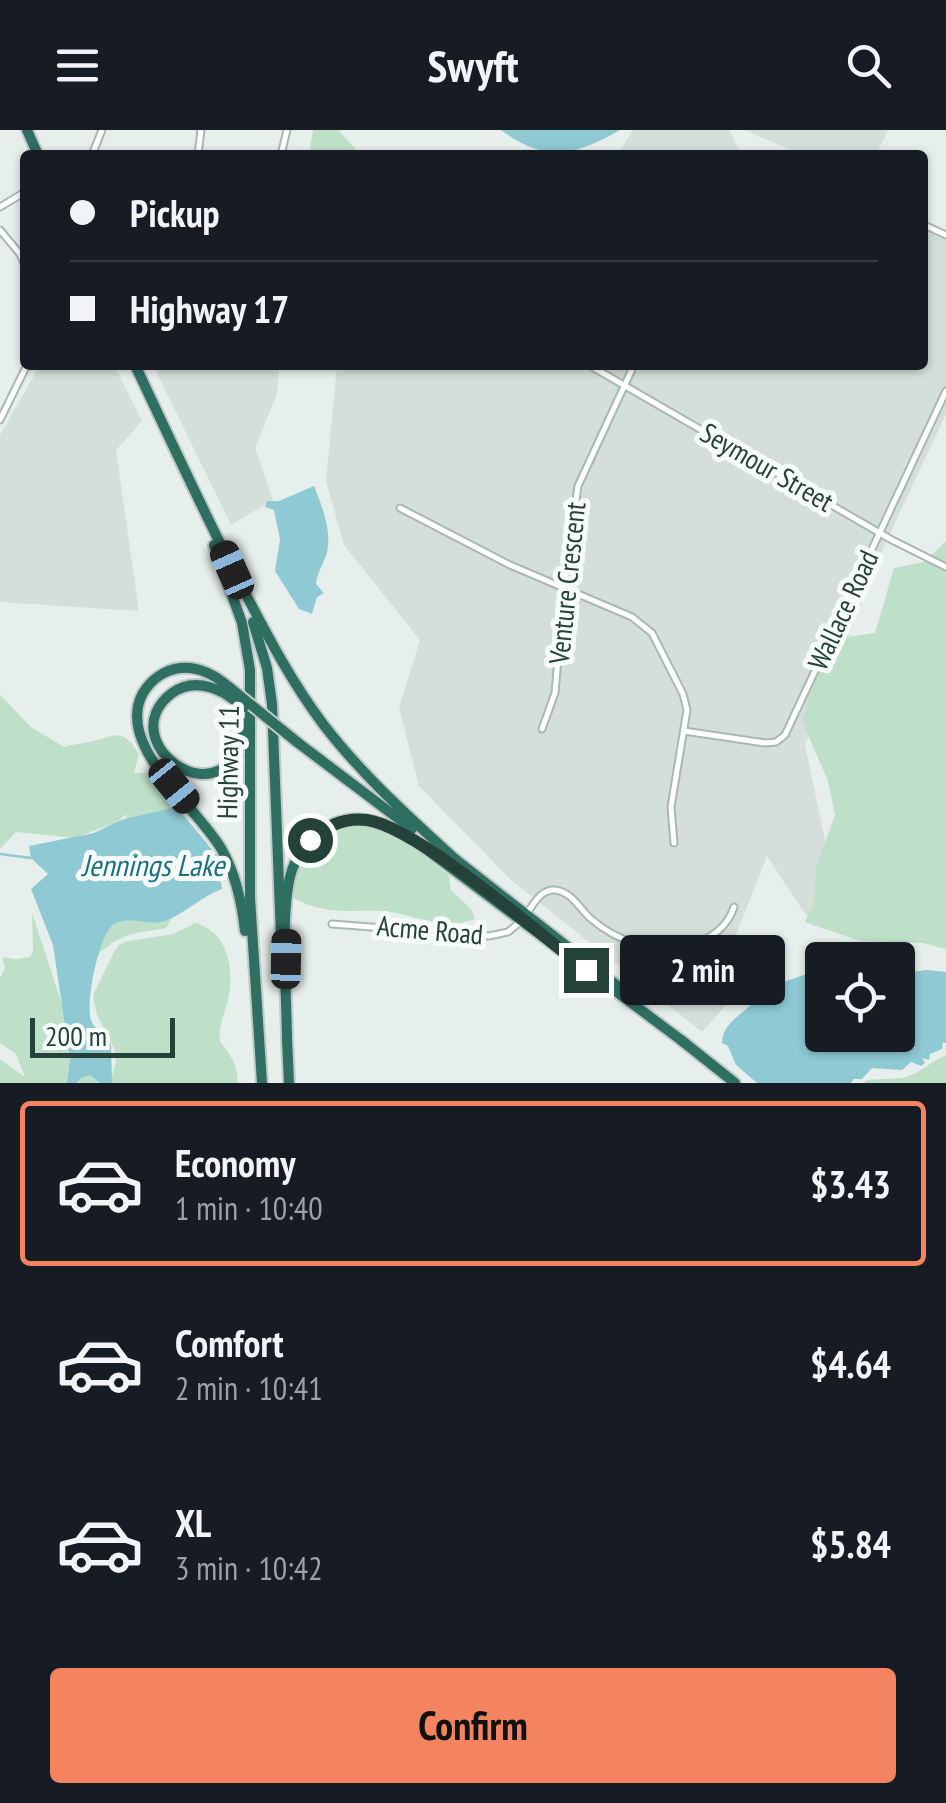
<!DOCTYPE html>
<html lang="en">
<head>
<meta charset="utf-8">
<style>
	:root { --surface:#171b24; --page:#20242c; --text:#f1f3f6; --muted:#9ea1a6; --line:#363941; --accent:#f4845f }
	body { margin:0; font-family:"PT Sans Narrow",sans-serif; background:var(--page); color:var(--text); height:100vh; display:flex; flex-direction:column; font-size:38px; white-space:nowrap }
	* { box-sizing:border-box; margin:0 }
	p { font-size:32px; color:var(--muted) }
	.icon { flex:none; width:55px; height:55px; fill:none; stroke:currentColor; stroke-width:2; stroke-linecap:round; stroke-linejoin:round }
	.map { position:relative; height:953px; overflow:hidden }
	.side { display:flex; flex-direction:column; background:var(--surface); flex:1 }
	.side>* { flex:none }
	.top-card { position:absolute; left:20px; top:20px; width:908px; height:220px; border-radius:10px; box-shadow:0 2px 8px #0004; display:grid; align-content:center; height:220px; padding:0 50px; background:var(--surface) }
	.fabs { position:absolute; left:805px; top:812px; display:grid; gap:20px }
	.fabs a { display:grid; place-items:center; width:110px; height:110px; border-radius:10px; background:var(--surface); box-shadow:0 2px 8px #0004; font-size:50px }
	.scale { position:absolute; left:30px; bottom:25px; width:145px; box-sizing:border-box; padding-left:10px; border:5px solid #24423a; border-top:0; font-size:28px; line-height:35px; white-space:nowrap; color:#24423a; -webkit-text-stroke:8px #f7fbf9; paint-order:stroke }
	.end { position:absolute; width:45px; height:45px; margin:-22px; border:12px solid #24423a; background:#fff; box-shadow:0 0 0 5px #fff }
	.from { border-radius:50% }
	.bubble { position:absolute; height:70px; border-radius:10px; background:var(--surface); box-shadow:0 2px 8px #0004; font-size:32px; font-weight:700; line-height:70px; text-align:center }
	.car { position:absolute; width:30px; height:60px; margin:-30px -15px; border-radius:12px; box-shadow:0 0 8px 2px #0007; background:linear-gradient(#222 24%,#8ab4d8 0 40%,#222 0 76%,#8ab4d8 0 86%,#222 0) }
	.top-card b { display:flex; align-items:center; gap:35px; height:95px; font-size:38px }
	.top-card b+b { border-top:2px solid var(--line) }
	.top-card i { width:25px; height:25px; background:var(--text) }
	ul { padding:18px 0 0; list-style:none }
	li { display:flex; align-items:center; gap:30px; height:165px; margin:0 20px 15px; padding:0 30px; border:5px solid transparent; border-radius:10px }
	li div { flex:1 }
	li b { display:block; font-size:38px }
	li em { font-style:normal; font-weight:700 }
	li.selected { border-color:var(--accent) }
	li>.icon { width:90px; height:90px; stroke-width:1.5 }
	.button { display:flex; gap:20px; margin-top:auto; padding:20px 50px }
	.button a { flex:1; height:115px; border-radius:10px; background:var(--accent); color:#111; font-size:40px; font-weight:700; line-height:115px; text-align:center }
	header { display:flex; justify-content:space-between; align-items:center; height:130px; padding:0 50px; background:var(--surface); font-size:45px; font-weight:700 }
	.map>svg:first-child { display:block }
</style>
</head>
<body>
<header><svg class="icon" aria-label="menu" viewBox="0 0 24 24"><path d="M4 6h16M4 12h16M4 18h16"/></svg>Swyft<svg class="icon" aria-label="search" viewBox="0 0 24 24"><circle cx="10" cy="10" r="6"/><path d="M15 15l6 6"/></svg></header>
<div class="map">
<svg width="946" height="953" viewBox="0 0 946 953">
	<rect width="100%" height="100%" fill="#e6efeb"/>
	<g fill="#d4dfda">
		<path d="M633 0H729L742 25H617Z"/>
		<path d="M744 0H888L876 25H803Z"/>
		<path d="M923 97 946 107V284L885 414 805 615 840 781 814 797 767 726 734 810 758 839 702 902 511 750 419 656 399 578 420 510 344 415 326 351 337 235H922Z"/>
		<path d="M40 235H114L142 291 116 320 139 481 0 472V305Z"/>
		<path d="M153 235H279L277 264 255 318 273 370 231 395Z"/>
	</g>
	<g fill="#bfe0c8">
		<path d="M313 0H338L361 25H309Z"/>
		<path d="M946 411V819L923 813 860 811 805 792 814 772 816 738 835 685 828 651 802 591 827 510 875 503 894 438 924 432Z"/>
		<path d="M0 565 31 597 64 617C72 614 81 614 89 612 115 607 121 595 139 624L134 643H149L208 714 180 775 166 798C133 804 121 802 96 827L127 684 115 693 74 708 16 702 0 719Z"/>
		<path d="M311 689 336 695 383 693 449 746 451 760 472 780 475 789C441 802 414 783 380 781 348 780 324 785 294 768L291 699Z"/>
		<path d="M32 783 78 923 106 953H0V929L25 947 16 924 0 913V848L5 838 2 827 16 829 30 827 33 822Z"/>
		<path d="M195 793C226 800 234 836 229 864 226 883 219 890 220 911 231 927 237 932 238 953H110L116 932 114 918 97 885 93 865 114 822 119 815 128 811 173 804Z"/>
		<path d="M946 925V953H864L866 950C876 949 903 949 909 946 922 941 932 931 946 925Z"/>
	</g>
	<g fill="#8ec9d4">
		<path d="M501 0H620C575 26 545 33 501 0Z"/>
		<path d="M314 356C322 376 332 401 327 422 324 434 317 442 316 454L324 463 317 467 312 484 299 479 275 441 280 409 274 380 265 377 267 371H279Z"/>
		<path d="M176 677 218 727 222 759C202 766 179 788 161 792 145 795 130 785 114 794 99 803 85 873 91 890 94 899 105 906 111 914L112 953H100L90 945 82 947 76 953H67L70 929 53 815 31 759 48 744 31 728 29 716 94 703 121 690Z"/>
		<path d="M822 838V905H898V844L927 840 946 842V913L943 912 942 919 930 924 929 930 922 928 925 933 921 936 911 932 902 940 872 938 862 949H854L851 953H757L736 935 728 916 722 913C723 889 747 885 758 865L754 861 756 857C767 859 811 843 822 838Z"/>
	</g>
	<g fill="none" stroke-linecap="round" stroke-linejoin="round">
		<path stroke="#8ec9d4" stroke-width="2.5" d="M0 724 31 728"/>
		<defs>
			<g id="minor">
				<path d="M92 25 102 0"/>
				<path d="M198 25 201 0"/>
				<path d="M281 25 287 0"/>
				<path d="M0 77 25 62"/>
				<path d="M922 94 946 105"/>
				<path d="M0 100 20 124 25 136"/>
				<path d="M589 235 892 410 946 437"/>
				<path d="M0 290 27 235"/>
				<path d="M400 378 510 435 632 487 652 503 683 564 687 580 671 677 674 713"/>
				<path d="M542 599 555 563 564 458 578 356 634 235"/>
				<path d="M684 601 765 613 776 612 785 605 946 261"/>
				<path d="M527 783C534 774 541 759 555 760 572 762 579 778 590 788 617 812 656 824 690 815 711 809 727 798 734 777"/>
				<path d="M332 794 489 806 508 802 520 792"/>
			</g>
			<g id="highway">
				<path d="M27 0 38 25"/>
				<path d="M135 235C170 309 204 383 241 455 266 503 290 550 323 594 362 645 409 687 456 730"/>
				<path d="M214 415 242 493 250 540V768L262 953"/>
				<path d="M253 492 267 538 272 574 281 807"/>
				<path d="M229 557C215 545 198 536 180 538 164 540 151 550 143 563 114 616 198 677 222 720 236 745 242 773 245 801"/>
				<path d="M224 563C207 554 189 551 172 563 107 613 232 700 245 593"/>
				<path d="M297 612 412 699"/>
				<path d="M455 729 638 872"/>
				<path d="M287 909 289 953"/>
				<path d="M681 910 735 953"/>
				<path d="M287 912C287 867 279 779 292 740 299 720 314 703 333 694 362 682 389 695 414 710L685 913"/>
			</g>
		</defs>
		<use href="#minor" stroke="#a8b8b2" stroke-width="9"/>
		<use href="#highway" stroke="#c2cac8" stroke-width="14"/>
		<use href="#minor" stroke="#fff" stroke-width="5"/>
		<use href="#highway" stroke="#2f6f62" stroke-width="10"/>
		<defs>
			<g id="highway-bridge">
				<path d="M229 557 297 612"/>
				<path d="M224 563 244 577"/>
			</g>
		</defs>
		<use href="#highway-bridge" stroke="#c2cac8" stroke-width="14" stroke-linecap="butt"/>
		<use href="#highway-bridge" stroke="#2f6f62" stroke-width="10"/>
	</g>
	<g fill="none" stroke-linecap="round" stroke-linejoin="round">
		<path stroke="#24423a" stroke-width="12" d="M310 710C326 696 345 687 367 690 417 697 541 805 586 840"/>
	</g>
	<g text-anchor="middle" stroke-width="10" stroke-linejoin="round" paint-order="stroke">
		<g font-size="28" fill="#24423a" stroke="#f7fbf9">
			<text transform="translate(767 337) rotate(30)" y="10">Seymour Street</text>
			<text transform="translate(567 453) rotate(-84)" y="10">Venture Crescent</text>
			<text transform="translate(843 480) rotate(-65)" y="10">Wallace Road</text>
			<text transform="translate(228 632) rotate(-89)" y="10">Highway 11</text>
			<text transform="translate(430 800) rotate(5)" y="10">Acme Road</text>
		</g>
		<g font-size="30" font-style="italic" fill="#1c6f80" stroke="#f7fbf9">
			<text x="153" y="746">Jennings Lake</text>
		</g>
	</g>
</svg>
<div class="fabs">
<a><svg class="icon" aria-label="locate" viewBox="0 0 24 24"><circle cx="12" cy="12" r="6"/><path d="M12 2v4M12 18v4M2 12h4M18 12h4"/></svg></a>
</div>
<div class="scale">200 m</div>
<i class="end from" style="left:310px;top:710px"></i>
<i class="end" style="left:586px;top:840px"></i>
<div class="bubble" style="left:620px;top:805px;width:165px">2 min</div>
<i class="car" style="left:232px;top:440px;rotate:336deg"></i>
<i class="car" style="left:174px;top:656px;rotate:141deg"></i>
<i class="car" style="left:286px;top:829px;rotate:1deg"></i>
<div class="top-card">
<b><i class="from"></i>Pickup</b>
<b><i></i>Highway 17</b>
</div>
</div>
<section class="side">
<ul>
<li class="selected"><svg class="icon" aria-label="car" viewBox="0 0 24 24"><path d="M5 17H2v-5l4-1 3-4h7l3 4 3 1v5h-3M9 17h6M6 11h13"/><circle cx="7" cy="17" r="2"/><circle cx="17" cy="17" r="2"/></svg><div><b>Economy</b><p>1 min · 10:40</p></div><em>$3.43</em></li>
<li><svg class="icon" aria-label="car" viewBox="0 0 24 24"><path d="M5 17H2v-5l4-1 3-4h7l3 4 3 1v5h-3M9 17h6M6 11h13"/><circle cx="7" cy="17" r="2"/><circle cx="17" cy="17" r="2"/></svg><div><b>Comfort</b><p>2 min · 10:41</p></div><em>$4.64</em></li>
<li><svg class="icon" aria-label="car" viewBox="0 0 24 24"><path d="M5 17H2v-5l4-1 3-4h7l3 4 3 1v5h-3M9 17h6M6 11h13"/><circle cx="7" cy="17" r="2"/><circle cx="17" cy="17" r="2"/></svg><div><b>XL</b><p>3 min · 10:42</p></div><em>$5.84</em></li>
</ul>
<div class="button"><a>Confirm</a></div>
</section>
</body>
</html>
